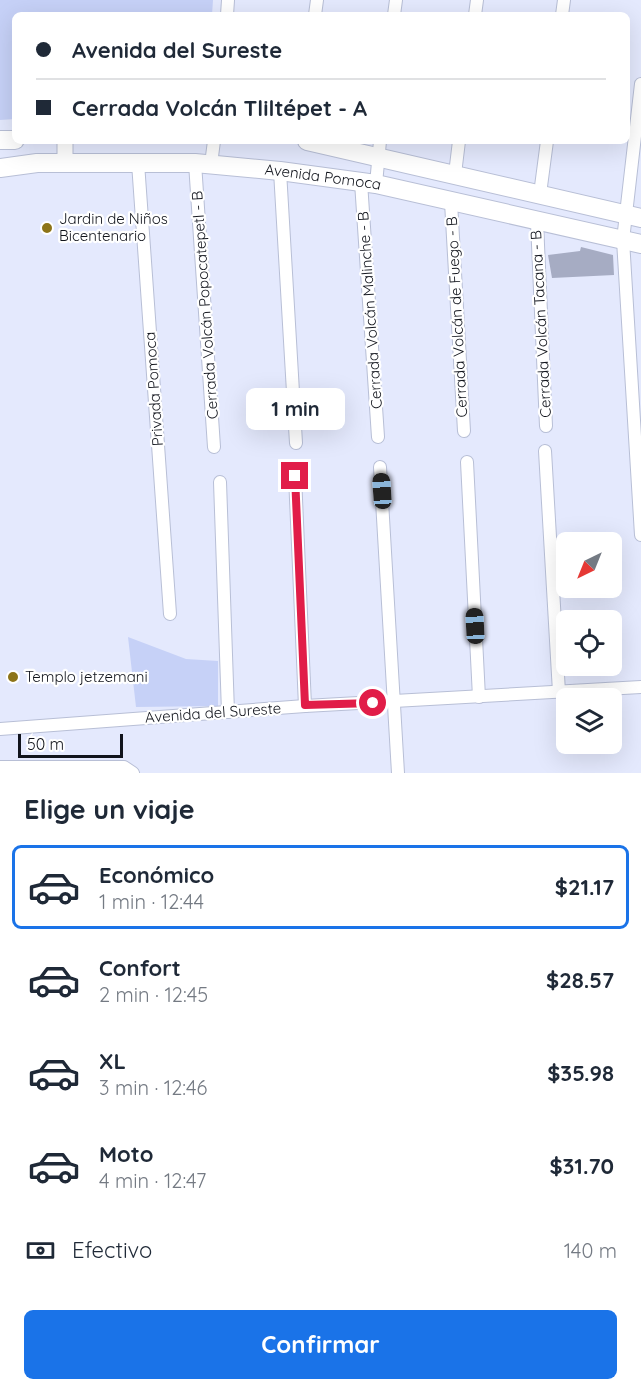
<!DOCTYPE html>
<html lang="es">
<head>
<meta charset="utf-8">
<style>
	:root { --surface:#fff; --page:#f6f6f7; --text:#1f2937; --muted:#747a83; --line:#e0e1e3; --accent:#1a73e8 }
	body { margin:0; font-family:Quicksand,sans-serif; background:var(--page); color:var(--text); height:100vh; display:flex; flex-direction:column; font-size:22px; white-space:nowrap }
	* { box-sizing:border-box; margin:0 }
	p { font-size:20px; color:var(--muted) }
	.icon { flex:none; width:33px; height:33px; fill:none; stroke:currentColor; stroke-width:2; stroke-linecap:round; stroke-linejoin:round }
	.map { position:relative; height:773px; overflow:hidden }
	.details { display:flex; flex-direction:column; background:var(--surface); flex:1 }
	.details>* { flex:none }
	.top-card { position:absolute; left:12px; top:12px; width:618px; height:132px; border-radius:9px; box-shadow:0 6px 24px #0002; display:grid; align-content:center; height:132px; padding:0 24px; background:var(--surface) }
	.needle { width:39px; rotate:223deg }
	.controls { position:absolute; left:556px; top:532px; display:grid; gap:12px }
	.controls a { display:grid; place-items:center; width:66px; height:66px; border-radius:9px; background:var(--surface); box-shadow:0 6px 24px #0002; font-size:30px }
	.scale { position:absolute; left:18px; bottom:15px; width:105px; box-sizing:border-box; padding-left:6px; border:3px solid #11141c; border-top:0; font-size:16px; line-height:21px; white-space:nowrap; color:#11141c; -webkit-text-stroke:4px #fff; paint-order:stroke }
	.end { position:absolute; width:27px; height:27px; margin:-14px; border:8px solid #e11d48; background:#fff; box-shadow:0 0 0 3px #fff }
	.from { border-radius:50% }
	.bubble { position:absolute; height:42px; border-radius:9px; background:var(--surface); box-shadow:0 6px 24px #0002; font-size:20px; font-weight:700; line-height:42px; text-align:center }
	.car { position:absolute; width:18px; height:36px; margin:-18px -9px; border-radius:8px; box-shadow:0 0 4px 2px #0007; background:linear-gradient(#222 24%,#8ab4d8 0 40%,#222 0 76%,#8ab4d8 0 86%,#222 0) }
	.top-card b { display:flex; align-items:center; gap:21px; height:57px; font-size:22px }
	.top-card b+b { border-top:2px solid var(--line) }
	.top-card i { width:15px; height:15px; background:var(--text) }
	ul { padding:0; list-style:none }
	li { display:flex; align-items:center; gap:18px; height:84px; margin:0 12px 9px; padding:0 12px; border:3px solid transparent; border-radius:9px }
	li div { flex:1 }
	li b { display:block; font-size:22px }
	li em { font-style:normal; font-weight:700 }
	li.current { border-color:var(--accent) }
	li>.icon { width:54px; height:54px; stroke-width:1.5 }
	h2 { padding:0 24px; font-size:27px; line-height:72px }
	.pay { display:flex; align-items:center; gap:15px; height:66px; padding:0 24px; font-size:22px }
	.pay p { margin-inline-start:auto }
	.primary-button { display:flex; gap:12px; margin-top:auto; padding:12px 24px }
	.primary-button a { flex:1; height:69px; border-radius:9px; background:var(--accent); color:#fff; font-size:24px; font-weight:700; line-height:69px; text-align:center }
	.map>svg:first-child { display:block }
</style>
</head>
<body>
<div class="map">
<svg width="641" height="773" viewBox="0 0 641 773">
	<rect width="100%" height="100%" fill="#e4e9fd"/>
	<g fill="#c6d1f7">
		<path d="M0 0H213L212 15H15V119L0 120Z"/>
		<path d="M128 637 186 659 218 661V706L136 707Z"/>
	</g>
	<path fill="#a6acc3" d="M581 247 613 255 614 275 552 278 548 255 580 251Z"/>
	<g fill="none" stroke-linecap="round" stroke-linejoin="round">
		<defs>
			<g id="minor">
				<path d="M227 15 228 0"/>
				<path d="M315 15 317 0"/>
				<path d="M394 15 396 0"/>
				<path d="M475 15 477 0"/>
				<path d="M562 15 564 0"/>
				<path d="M641 84 623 240 641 535"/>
				<path d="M138 163 170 614"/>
				<path d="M195 163 214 447"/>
				<path d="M211 164 214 141"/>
				<path d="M280 171 296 443"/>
				<path d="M455 174 459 141"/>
				<path d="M361 182 378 437"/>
				<path d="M376 184 380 141"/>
				<path d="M540 194 547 141"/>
				<path d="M451 202 464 431"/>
				<path d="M537 222 546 426"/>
				<path d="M545 451 559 692"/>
				<path d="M467 462 479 697"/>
				<path d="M380 467 398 773"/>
				<path d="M295 476 305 706"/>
				<path d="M220 482 228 712"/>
				<path d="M0 729 305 706 641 687"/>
				<path d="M0 767H124L133 773"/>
			</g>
			<path id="tertiary" d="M65 141V163"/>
			<g id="secondary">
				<path d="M0 140H15"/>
				<path d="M307 141 641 218"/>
				<path id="s1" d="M0 168 37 163H195L280 171 376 184 641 244"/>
			</g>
		</defs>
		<use href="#minor" stroke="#b8bfd6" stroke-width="14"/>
		<use href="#tertiary" stroke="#b8bfd6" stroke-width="17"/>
		<use href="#secondary" stroke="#b8bfd6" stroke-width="20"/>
		<use href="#minor" stroke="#fff" stroke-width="12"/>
		<use href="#tertiary" stroke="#fff" stroke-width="15"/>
		<use href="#secondary" stroke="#fff" stroke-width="18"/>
	</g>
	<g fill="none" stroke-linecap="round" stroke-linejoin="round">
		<path stroke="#e11d48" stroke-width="8" d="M295 476 305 705 373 703"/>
	</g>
	<g fill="#8d7418" stroke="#fff" stroke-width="2">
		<circle cx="47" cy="228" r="6"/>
		<circle cx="13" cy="677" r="6"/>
	</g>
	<g text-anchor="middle" stroke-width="4.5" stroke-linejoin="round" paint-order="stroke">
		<g font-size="15" fill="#11141c" stroke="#fff">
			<text dy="5" stroke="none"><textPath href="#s1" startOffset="324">Avenida Pomoca</textPath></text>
			<text transform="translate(205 305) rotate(-94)" y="5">Cerrada Volcán Popocatepetl - B</text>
			<text transform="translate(370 310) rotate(-94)" y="5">Cerrada Volcán Malinche - B</text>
			<text transform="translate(457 317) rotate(-93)" y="5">Cerrada Volcán de Fuego - B</text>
			<text transform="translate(541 324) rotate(-93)" y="5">Cerrada Volcán Tacana - B</text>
			<text transform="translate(154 389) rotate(-94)" y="5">Privada Pomoca</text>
			<text transform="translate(213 713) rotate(-4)" y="5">Avenida del Sureste</text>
		</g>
		<g font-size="15" fill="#11141c" stroke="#fff" text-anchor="start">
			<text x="59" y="224">Jardin de Niños<tspan x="59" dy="17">Bicentenario</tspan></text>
			<text x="25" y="682">Templo jetzemani</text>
		</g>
	</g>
</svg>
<div class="controls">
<a><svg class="needle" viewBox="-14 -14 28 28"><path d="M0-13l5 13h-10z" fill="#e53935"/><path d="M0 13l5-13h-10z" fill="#747a83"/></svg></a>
<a><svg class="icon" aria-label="locate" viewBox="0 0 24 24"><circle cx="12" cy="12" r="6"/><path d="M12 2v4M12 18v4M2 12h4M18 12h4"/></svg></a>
<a><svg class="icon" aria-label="layers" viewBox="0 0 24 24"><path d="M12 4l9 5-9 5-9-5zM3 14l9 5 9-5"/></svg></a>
</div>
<div class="scale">50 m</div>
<i class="end from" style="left:373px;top:703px"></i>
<i class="end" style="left:295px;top:476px"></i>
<div class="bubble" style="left:246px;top:388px;width:99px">1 min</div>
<i class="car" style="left:382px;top:491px;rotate:356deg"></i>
<i class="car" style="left:475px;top:626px;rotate:357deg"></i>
<div class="top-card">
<b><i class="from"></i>Avenida del Sureste</b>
<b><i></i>Cerrada Volcán Tliltépet - A</b>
</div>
</div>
<section class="details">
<h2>Elige un viaje</h2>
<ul>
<li class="current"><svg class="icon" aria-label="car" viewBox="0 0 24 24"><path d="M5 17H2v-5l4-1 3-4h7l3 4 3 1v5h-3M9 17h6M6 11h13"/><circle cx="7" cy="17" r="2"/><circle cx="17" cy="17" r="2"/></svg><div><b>Económico</b><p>1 min · 12:44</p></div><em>$21.17</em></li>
<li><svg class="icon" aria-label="car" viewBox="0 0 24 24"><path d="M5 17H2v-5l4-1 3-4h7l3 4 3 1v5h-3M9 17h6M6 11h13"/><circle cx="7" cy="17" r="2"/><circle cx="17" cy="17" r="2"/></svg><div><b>Confort</b><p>2 min · 12:45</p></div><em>$28.57</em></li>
<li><svg class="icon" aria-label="car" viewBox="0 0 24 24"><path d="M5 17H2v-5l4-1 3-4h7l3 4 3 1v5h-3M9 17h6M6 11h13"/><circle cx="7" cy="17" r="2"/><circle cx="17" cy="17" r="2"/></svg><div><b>XL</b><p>3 min · 12:46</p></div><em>$35.98</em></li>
<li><svg class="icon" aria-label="car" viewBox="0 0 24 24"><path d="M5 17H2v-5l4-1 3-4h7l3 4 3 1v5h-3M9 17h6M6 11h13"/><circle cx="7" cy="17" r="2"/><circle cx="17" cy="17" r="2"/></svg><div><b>Moto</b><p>4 min · 12:47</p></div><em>$31.70</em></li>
</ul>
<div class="pay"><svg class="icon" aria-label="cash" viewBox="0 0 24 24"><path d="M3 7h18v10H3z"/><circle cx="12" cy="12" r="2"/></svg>Efectivo<p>140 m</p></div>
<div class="primary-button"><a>Confirmar</a></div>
</section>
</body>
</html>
